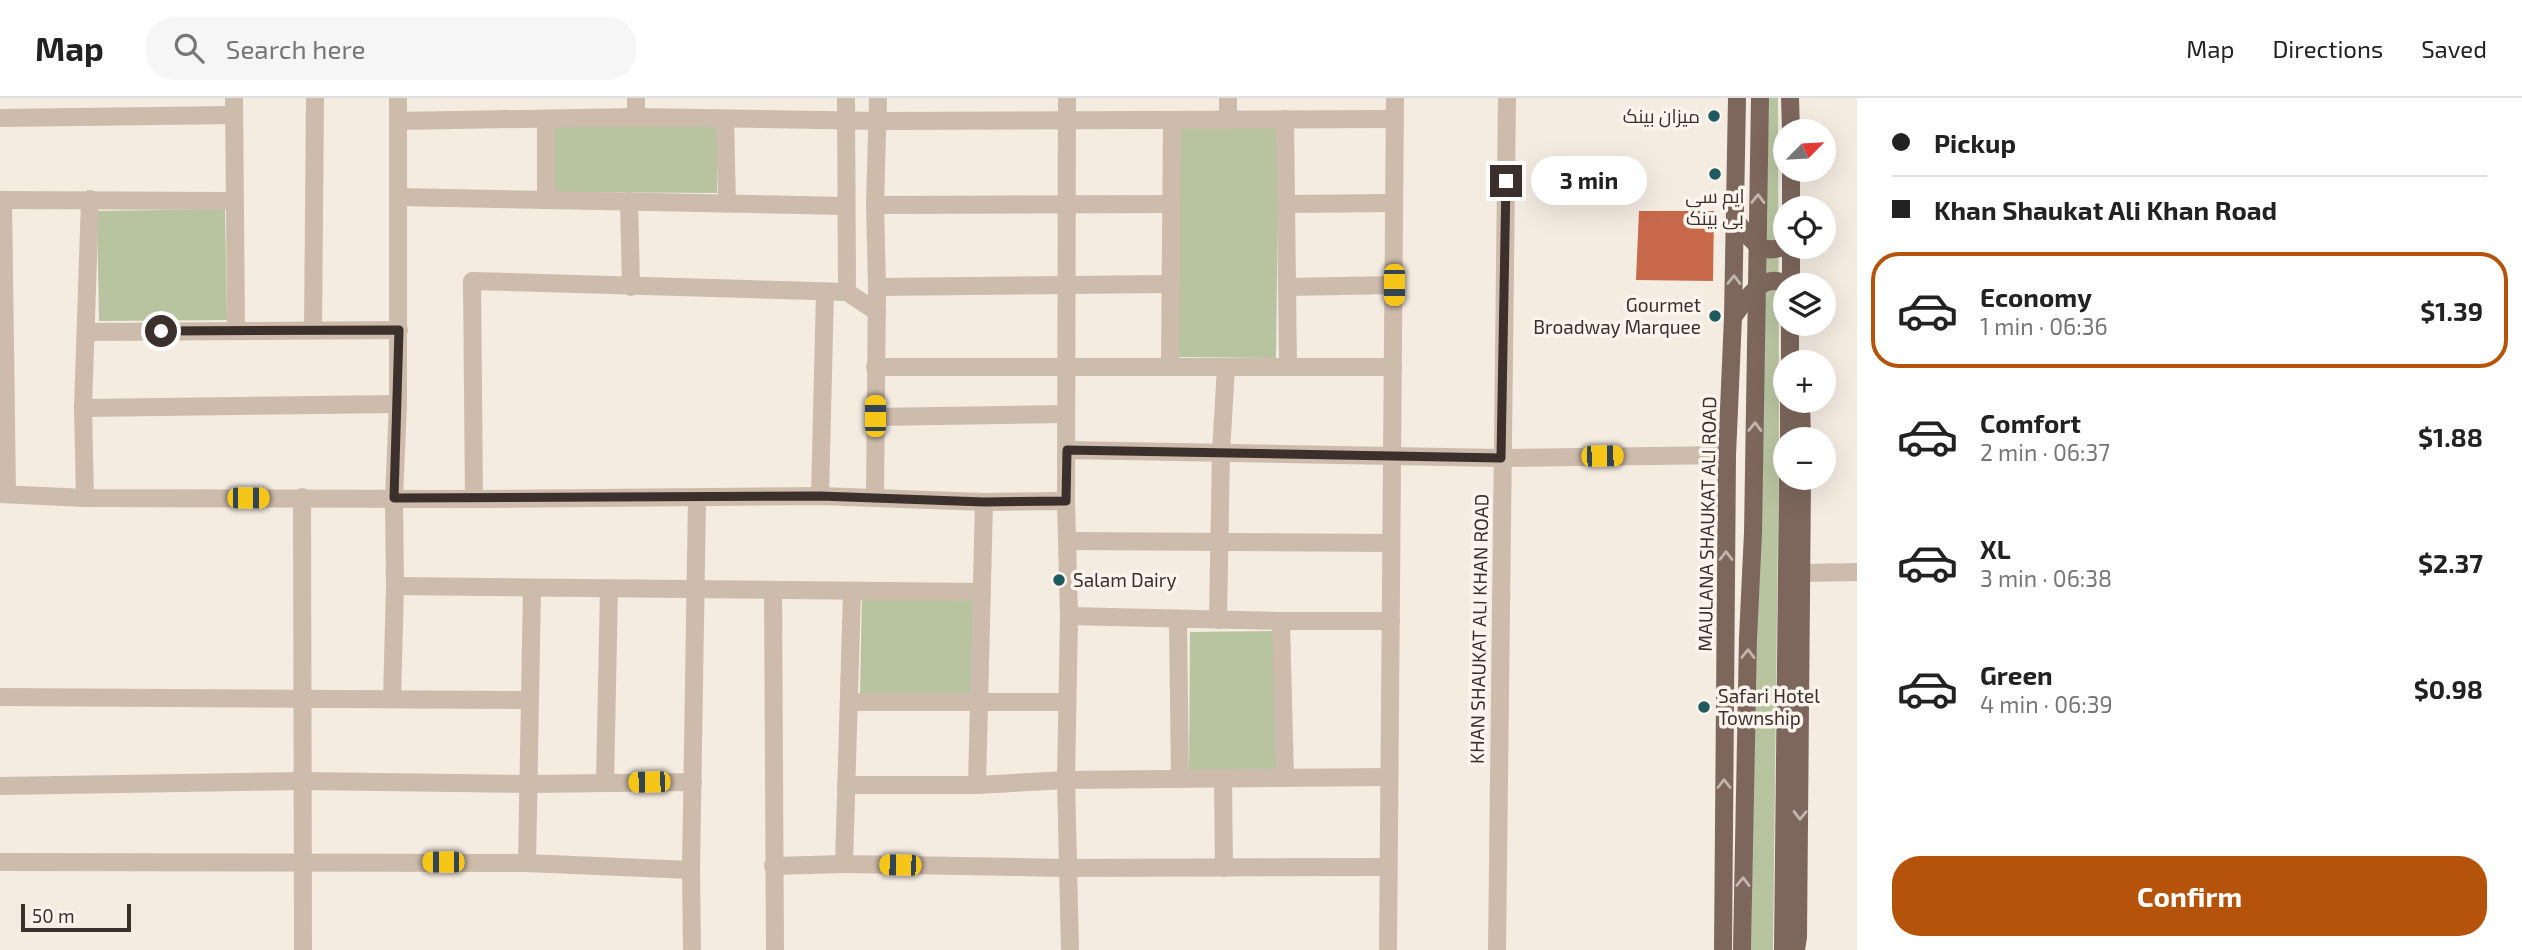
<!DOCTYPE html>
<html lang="en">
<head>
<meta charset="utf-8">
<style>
	:root { --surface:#fff; --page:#f6f6f6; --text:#222; --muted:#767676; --line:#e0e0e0; --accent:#b45309 }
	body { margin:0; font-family:"Exo 2",Cairo,sans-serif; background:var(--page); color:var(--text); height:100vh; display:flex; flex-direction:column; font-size:26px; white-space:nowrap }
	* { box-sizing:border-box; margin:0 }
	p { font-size:23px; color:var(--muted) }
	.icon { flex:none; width:38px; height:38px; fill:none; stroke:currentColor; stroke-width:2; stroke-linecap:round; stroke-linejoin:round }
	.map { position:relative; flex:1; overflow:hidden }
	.panel { display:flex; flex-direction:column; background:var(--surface); width:665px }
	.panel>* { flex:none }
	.guide { display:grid; align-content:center; height:154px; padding:0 35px; background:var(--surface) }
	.needle { width:46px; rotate:66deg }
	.tools { position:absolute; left:1773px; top:21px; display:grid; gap:14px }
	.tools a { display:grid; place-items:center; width:63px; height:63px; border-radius:50%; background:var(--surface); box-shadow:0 7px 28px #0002; font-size:35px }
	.scale { position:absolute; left:21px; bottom:18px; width:110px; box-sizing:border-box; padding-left:7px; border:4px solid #3b302b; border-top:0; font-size:19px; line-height:24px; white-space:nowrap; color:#3b302b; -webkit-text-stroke:5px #fbf5ee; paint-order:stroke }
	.end { position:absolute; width:32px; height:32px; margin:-16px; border:9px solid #3b302b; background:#fff; box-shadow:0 0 0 4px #fff }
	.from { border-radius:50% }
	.bubble { position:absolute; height:49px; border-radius:24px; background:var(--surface); box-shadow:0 7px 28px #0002; font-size:23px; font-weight:700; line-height:49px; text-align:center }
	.car { position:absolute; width:21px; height:42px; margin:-21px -10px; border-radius:9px; box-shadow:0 0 5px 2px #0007; background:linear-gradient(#f5c518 24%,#345 0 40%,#f5c518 0 76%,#345 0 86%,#f5c518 0) }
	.guide b { display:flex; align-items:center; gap:24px; height:66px; font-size:26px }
	.guide b+b { border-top:2px solid var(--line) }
	.guide i { width:18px; height:18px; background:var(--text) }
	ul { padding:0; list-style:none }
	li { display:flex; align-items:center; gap:21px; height:116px; margin:0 14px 10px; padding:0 21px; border:4px solid transparent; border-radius:28px }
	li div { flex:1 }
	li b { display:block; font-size:26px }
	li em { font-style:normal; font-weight:700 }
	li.current { border-color:var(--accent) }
	li>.icon { width:63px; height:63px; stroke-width:1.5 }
	.action { display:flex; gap:14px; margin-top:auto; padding:14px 35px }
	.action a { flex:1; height:80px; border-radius:28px; background:var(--accent); color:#fff; font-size:28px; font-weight:700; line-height:80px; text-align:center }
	header { display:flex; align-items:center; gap:42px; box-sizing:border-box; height:98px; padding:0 35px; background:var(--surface); border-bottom:2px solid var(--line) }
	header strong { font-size:33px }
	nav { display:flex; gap:38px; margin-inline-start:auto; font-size:24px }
	.search { width:490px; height:63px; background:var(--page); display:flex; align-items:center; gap:18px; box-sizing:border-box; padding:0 24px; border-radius:28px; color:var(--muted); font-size:26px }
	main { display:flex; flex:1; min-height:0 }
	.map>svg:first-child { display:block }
</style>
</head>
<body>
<header>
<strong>Map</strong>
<div class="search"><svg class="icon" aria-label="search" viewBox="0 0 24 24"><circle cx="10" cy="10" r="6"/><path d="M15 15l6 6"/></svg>Search here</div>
<nav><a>Map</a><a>Directions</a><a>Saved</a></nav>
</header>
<main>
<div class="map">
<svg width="1857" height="852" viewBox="0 0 1857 852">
	<rect width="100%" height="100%" fill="#f4ebe1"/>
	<g fill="#b8c4a0">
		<path d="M1758 0H1778L1779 349 1773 852H1751Z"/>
		<path d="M554 24 717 25V95L554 94Z"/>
		<path d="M1180 28 1279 30 1276 260 1178 259Z"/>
		<path d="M225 111 227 222 99 223 97 113Z"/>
		<path d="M862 495 978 498 977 598H860Z"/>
		<path d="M1274 533 1277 671 1189 673 1190 534Z"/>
	</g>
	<path fill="#c8694b" d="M1639 113H1714L1713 183 1636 182Z"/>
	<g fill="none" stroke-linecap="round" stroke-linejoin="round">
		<g stroke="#cdbbac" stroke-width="18">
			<path d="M234 0 236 232"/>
			<path d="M636 0V19"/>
			<path d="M846 0 847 194"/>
			<path d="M0 20 234 17"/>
			<path d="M546 21V102"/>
			<path d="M725 21 727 105"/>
			<path d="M1285 21 1288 269"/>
			<path d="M1228 22V0"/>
			<path d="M398 23 636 19 878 23 1395 21"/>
			<path d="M399 99 846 108"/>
			<path d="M0 102 234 103"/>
			<path d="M3 102 7 396"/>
			<path d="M629 103 631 189"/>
			<path d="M1286 106 1394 105"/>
			<path d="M875 107 1171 106"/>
			<path d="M877 189 1170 186"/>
			<path d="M1287 189 1394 187"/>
			<path d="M313 232 315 0"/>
			<path d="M86 234 399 232"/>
			<path d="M875 269H1393"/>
			<path d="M1170 269 1172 22"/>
			<path d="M83 310 398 306"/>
			<path d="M875 319 1066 316"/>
			<path d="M1067 352 1501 360 1727 357"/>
			<path d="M0 396 85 400 474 401 820 398 984 404 1066 403 1069 518 1066 682 1070 852"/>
			<path d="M820 398 825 194"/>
			<path d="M302 399 303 852"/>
			<path d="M875 399 877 189 875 107 878 0"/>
			<path d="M85 400 83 310 90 101"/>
			<path d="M474 401 472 183 847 194 877 214"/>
			<path d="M1066 403 1067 0"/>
			<path d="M984 404 977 687 1066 682 1389 679"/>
			<path d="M1068 443 1391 445"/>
			<path d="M1803 475 1857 474"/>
			<path d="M395 488 982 494"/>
			<path d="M773 493 775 852"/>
			<path d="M852 493 844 766 1067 770 1388 769"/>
			<path d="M1069 518 1281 523H1391"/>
			<path d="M1178 521 1180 681"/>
			<path d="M1218 522 1221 354 1226 269"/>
			<path d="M1281 523 1285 680"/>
			<path d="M0 599 530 602 527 765 691 772"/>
			<path d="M392 601 395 488 394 400 398 306V0"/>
			<path d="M530 602 532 490"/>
			<path d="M849 604H1067"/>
			<path d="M1223 681 1224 770"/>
			<path d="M605 685 609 491"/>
			<path d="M846 687H977"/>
			<path d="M0 688 304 683 529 686 693 684"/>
			<path d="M0 764 527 765"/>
			<path d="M773 768 844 766"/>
			<path d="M692 852 691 772 697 400"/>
			<path d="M1388 852 1395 0"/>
			<path d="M1497 852 1507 0"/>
		</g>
		<g stroke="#7d675c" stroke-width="18">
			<path d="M1790 0 1791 33"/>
			<path d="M1791 72V110"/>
			<path d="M1735 121C1748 138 1760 160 1785 148"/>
			<path d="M1791 187V149"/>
			<path d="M1733 219C1747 201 1762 172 1788 187"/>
			<path d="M1790 264V226"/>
			<path d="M1801 303 1802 341"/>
			<path d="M1789 341V303"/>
			<path d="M1723 852 1727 357 1733 219 1737 0"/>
			<path d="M1783 852 1788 380"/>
			<path d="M1796 852 1798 839 1802 380"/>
		</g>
		<path stroke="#7d675c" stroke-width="18" d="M1742 852 1748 540 1753 435 1760 0"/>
	</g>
	<defs><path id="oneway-chevron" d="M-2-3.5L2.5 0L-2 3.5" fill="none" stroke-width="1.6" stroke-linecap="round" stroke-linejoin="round" transform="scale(1.75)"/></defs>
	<g stroke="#c2b5ac">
		<use href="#oneway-chevron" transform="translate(1758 101) rotate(-89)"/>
		<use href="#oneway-chevron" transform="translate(1734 182) rotate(-89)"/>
		<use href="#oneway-chevron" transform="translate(1755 329) rotate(-89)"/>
		<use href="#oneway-chevron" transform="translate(1726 458) rotate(-90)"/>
		<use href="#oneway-chevron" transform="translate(1748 556) rotate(-89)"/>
		<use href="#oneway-chevron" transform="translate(1724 686) rotate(-90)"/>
		<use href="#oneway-chevron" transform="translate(1800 717) rotate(91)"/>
		<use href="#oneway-chevron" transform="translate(1743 784) rotate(-89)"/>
	</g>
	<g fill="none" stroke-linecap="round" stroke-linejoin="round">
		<path stroke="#3b302b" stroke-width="9" d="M161 233 399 232 394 400 820 398 984 404 1066 403 1067 352 1501 360 1506 83"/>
	</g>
	<g fill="#1f5a5e" stroke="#fbf5ee" stroke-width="2.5">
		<circle cx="1714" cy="18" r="7"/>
		<circle cx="1715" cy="76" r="7"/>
		<circle cx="1715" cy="218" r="7"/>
		<circle cx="1059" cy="482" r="7"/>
		<circle cx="1704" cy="609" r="7"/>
	</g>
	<g text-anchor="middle" stroke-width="7" stroke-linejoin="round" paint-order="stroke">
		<g font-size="19" fill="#3b302b" stroke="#fbf5ee" text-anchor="end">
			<text x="1700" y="25">میزان بینک</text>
			<text x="1715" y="105" text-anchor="middle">ایم سی<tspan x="1715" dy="22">بی بینک</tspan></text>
			<text x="1701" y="214">Gourmet<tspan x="1701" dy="22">Broadway Marquee</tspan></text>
			<text x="1073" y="489" text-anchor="start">Salam Dairy</text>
			<text x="1718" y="605" text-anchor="start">Safari Hotel<tspan x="1718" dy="22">Township</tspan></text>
		</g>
		<g font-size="19" fill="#3b302b" stroke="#fbf5ee">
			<text transform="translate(1707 426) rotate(-89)" y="7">MAULANA SHAUKAT ALI ROAD</text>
			<text transform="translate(1479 531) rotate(-89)" y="7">KHAN SHAUKAT ALI KHAN ROAD</text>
		</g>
	</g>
</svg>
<div class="tools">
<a><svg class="needle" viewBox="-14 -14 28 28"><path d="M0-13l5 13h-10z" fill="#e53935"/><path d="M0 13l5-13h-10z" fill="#767676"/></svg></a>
<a><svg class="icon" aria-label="locate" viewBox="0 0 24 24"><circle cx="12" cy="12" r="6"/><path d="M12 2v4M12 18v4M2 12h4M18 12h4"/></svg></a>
<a><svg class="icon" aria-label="layers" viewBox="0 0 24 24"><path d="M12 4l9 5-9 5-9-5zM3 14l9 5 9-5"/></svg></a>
<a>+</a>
<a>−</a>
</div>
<div class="scale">50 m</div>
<i class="end from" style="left:161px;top:233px"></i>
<i class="end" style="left:1506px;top:83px"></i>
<div class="bubble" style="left:1531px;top:58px;width:116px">3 min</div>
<i class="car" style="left:1394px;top:187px;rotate:180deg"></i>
<i class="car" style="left:875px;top:318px;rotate:0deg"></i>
<i class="car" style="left:1602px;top:358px;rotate:89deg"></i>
<i class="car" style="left:248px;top:400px;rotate:90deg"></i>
<i class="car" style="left:649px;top:684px;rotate:269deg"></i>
<i class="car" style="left:443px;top:764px;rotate:270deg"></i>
<i class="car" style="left:900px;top:767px;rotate:271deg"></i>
</div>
<section class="panel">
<div class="guide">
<b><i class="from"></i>Pickup</b>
<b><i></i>Khan Shaukat Ali Khan Road</b>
</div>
<ul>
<li class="current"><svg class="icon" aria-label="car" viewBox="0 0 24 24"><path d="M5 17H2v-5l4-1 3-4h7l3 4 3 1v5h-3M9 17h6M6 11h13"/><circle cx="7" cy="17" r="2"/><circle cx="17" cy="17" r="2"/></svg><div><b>Economy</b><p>1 min · 06:36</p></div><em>$1.39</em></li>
<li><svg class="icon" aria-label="car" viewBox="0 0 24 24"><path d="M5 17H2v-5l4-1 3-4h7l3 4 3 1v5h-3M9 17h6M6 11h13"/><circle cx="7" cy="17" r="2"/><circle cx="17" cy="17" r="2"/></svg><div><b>Comfort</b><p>2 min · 06:37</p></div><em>$1.88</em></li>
<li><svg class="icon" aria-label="car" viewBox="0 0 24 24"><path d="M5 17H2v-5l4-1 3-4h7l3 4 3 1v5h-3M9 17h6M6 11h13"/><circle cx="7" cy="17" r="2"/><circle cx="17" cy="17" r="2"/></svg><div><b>XL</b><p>3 min · 06:38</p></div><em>$2.37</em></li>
<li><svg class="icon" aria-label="car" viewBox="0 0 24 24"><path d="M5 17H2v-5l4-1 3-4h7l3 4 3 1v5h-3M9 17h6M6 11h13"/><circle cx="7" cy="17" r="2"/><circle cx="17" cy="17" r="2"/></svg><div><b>Green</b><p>4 min · 06:39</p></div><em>$0.98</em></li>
</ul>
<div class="action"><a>Confirm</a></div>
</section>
</main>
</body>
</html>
